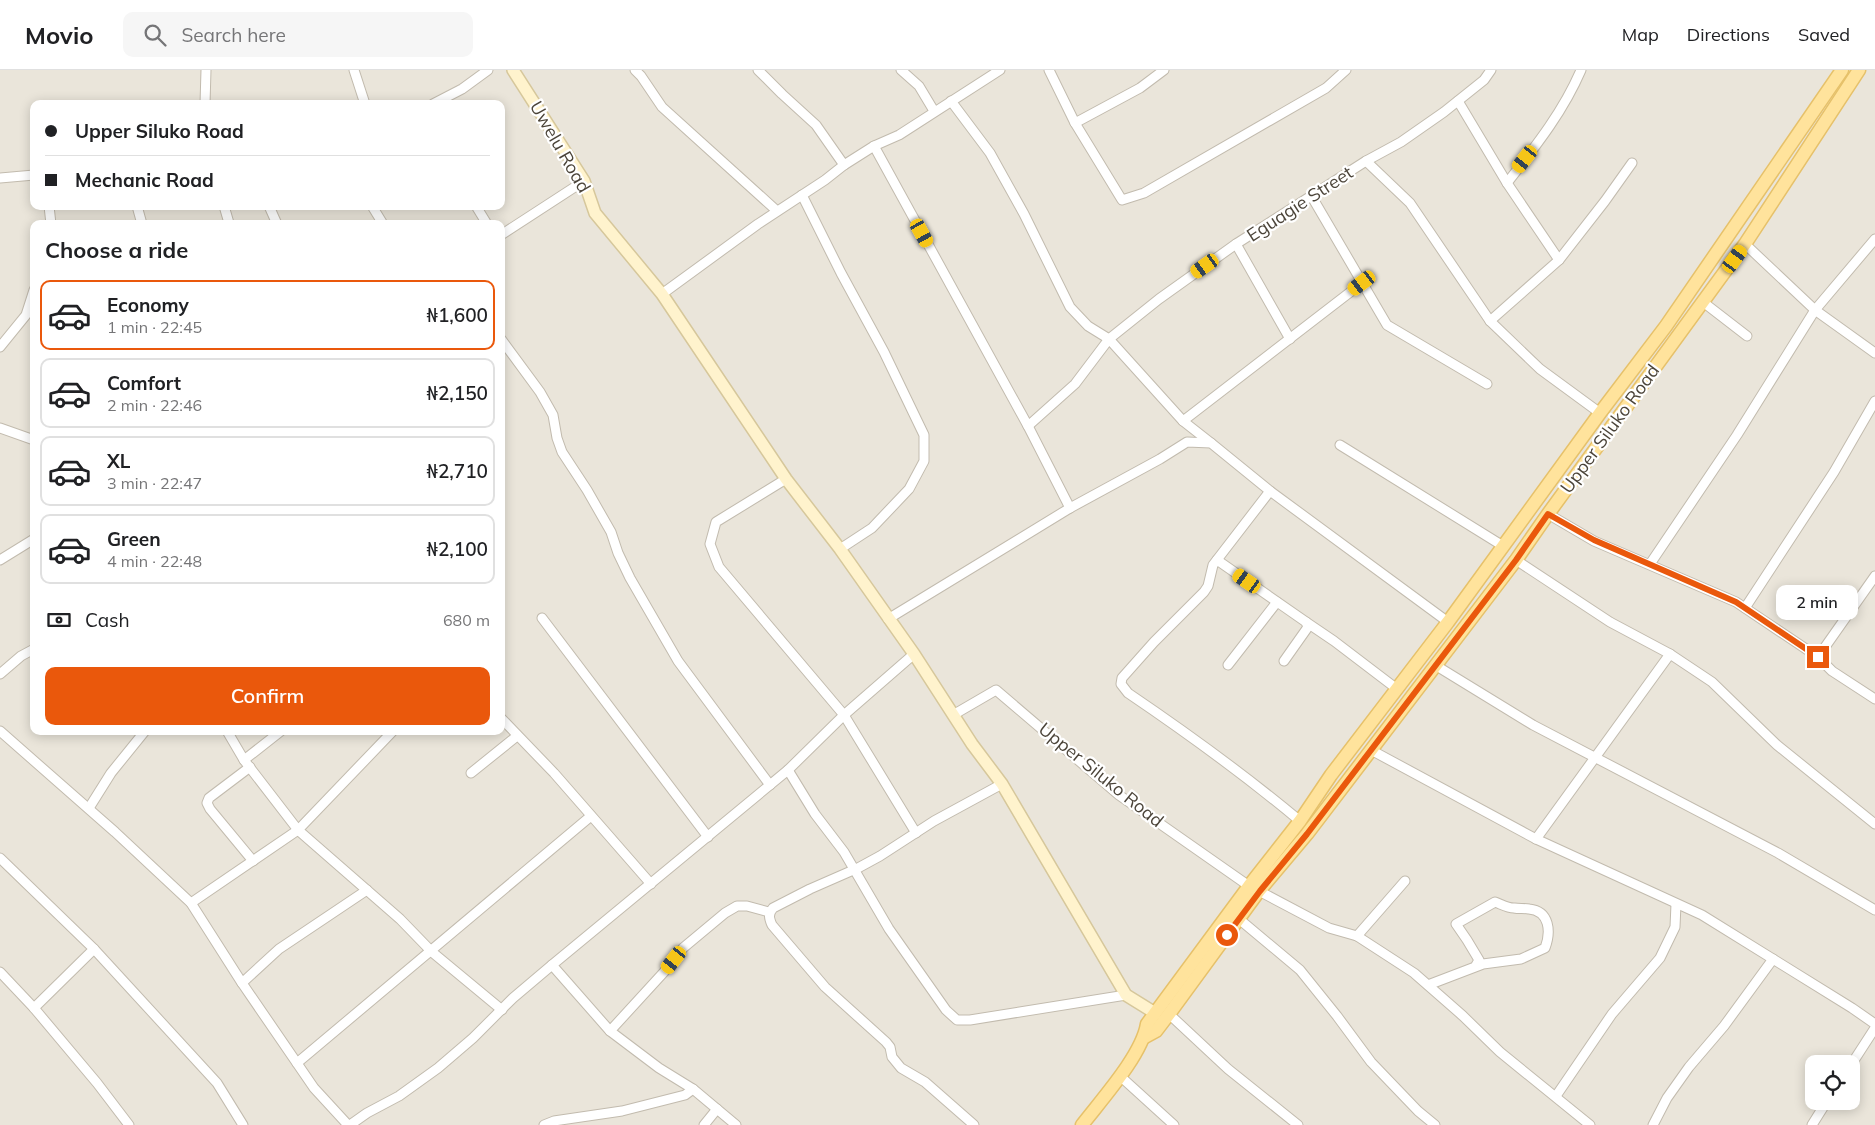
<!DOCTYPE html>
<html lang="en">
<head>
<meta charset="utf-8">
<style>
	:root { --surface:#fff; --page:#f6f6f6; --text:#202124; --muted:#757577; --line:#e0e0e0; --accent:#ea580c }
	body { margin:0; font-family:Mulish,sans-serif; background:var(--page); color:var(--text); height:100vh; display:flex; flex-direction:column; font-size:19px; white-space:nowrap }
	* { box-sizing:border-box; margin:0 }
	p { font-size:16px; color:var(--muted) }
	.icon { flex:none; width:28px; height:28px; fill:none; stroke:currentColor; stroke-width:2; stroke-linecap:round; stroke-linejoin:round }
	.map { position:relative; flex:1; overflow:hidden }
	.details { position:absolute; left:30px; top:150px; width:475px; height:515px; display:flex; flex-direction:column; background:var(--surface); border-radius:10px; box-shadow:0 2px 12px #0003 }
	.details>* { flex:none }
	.hud { position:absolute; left:30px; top:30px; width:475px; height:110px; border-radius:10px; box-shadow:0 2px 12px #0003; display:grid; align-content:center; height:110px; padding:0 15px; background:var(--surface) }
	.buttons { position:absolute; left:1805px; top:985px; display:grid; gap:10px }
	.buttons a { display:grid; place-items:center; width:55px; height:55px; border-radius:10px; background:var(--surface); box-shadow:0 2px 12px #0003; font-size:25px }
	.end { position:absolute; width:22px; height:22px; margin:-11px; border:6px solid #ea580c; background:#fff; box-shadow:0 0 0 2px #fff }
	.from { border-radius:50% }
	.bubble { position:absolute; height:35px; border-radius:10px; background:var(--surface); box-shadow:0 2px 12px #0003; font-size:16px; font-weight:600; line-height:35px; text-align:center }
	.car { position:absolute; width:15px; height:30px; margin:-15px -8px; border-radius:6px; box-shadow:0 0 4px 1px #0007; background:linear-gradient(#f5c518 24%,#345 0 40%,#f5c518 0 76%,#345 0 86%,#f5c518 0) }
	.hud b { display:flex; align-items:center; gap:18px; height:48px; font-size:19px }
	.hud b+b { border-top:1px solid var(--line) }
	.hud i { width:12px; height:12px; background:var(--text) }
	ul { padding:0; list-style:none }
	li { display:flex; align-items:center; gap:15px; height:70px; margin:0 10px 8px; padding:0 5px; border:2px solid var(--line); border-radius:10px }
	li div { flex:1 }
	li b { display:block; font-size:19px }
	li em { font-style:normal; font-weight:600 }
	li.on { border-color:var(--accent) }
	li>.icon { width:45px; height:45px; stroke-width:1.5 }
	h2 { padding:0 15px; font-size:22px; line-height:60px }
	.pay { display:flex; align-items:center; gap:12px; height:55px; padding:0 15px; font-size:19px }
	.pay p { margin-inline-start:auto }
	.button { display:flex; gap:10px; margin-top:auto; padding:10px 15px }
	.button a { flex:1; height:58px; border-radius:10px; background:var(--accent); color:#fff; font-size:20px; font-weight:600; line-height:58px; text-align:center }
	header { display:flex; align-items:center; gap:30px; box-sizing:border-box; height:70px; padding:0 25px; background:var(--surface); border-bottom:1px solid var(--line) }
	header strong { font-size:24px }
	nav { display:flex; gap:28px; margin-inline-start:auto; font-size:18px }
	.search { width:350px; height:45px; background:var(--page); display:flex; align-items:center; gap:12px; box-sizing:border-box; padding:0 18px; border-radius:10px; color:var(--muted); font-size:19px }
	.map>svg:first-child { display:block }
</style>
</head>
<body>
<header>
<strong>Movio</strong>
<div class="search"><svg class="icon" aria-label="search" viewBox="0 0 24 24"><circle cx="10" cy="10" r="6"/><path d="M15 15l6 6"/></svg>Search here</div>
<nav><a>Map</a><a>Directions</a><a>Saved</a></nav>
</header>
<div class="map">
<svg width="1875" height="1055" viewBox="0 0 1875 1055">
	<rect width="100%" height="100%" fill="#f6f3ec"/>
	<path fill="#eae5da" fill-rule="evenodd" d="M0 0H1875V1055H0ZM34 34H501V136H34ZM34 154H501V661H34ZM1814 994H1851V1031H1814Z"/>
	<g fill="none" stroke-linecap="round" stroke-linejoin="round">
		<defs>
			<g id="street">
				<path d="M354 0 365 34"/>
				<path d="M635 0 641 6 662 37 777 141"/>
				<path d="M758 0 782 24 816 55 844 95"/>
				<path d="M901 0 919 16 934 41"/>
				<path d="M1049 0 1075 53 1122 130 1144 123 1326 18 1346 0"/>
				<path d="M951 31 990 83 1024 144 1070 237 1088 256 1109 269 1183 351 1211 373"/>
				<path d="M1458 31 1507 113 1559 190"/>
				<path d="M205 34 206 0"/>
				<path d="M433 34 462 19 488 0"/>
				<path d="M1075 53 1140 18 1164 0"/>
				<path d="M874 76 1028 356 1070 438"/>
				<path d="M1366 91 1410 133 1490 251 1540 299 1600 343"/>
				<path d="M0 108 34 105"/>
				<path d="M1507 113C1535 77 1563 42 1581 0"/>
				<path d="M802 125 841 203 884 282 924 365V391L909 419 872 458 840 479"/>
				<path d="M1312 127 1387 255 1487 314"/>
				<path d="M49 136 51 154"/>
				<path d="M137 136 142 154"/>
				<path d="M224 136 229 153"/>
				<path d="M269 136 277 154"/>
				<path d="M372 136 383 154"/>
				<path d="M476 136 487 154"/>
				<path d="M501 165 584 111"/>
				<path d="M1236 174 1290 269"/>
				<path d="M1745 174 1815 240 1875 283"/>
				<path d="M662 224 758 154 825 110 844 95 874 76 899 65 1000 0"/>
				<path d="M1703 232 1747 266"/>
				<path d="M1490 251 1559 190 1605 131 1632 93"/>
				<path d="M501 269 540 322 553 345 557 368 562 382 587 420 611 462 618 483 630 508 678 591 770 715"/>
				<path d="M0 277 26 245 34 220"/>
				<path d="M1183 351 1362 213"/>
				<path d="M1028 356 1075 314 1109 269 1159 229 1236 174 1366 91 1401 72 1444 42 1484 10 1491 0"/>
				<path d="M0 358 34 370"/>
				<path d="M1340 375 1503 476"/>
				<path d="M786 409 716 452 710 474 719 497 844 645 916 763"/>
				<path d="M1270 421 1213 495 1208 516 1204 522 1154 572 1122 608 1121 614 1128 623C1187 663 1245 705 1300 751"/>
				<path d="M1548 444 1594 471 1736 532 1818 587 1832 601 1875 629"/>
				<path d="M0 490 34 469"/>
				<path d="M1217 490 1306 552 1308 557 1284 591"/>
				<path d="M1516 490 1610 552 1670 584 1712 612 1777 675 1875 754"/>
				<path d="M1650 494 1737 365 1815 240 1875 169"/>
				<path d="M1745 538 1834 402 1875 331"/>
				<path d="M542 548 708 767"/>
				<path d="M888 549 1070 438 1160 389 1187 372 1211 373 1270 421 1448 552"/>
				<path d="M1306 552 1334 571 1397 619"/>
				<path d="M1818 587 1875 506"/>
				<path d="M1228 595 1277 532"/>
				<path d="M1435 595 1533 655 1778 783 1875 840"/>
				<path d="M0 604 21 586 34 579"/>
				<path d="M953 645 996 620 1119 725 1249 816"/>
				<path d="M501 648 554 703 651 814"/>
				<path d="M0 661 115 762 191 833 242 913 314 1018 348 1055"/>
				<path d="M227 661 244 690 298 760 400 849 432 882 502 940"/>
				<path d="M1371 680 1536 769 1702 845 1852 938 1875 954"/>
				<path d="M244 690 281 661"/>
				<path d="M250 697 209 728 207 733 210 739 253 791"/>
				<path d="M788 700 815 744 844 782 889 859 946 940 957 950H970L1126 925"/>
				<path d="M471 703 517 666"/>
				<path d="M89 738 111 703 145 661"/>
				<path d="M1536 769 1670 584"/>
				<path d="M0 788 94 879 217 1013 243 1055"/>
				<path d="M1259 821 1329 858 1357 866 1414 903 1463 946 1500 982 1590 1055"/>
				<path d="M191 833 298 760 393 661"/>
				<path d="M1239 849 1300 900 1337 946 1371 992 1418 1041 1435 1055"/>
				<path d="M1357 866 1405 811"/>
				<path d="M552 895 610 961 659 998 693 1019 736 1055"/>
				<path d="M0 902 34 938 97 1013 129 1055"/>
				<path d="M242 913 279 879 367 820"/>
				<path d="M1428 915 1483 894 1521 889 1545 878C1551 862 1550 841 1529 839 1524 838 1519 839 1514 838 1507 838 1501 834 1495 832L1456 854 1467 870 1479 890 1475 897"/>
				<path d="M34 938 94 879"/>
				<path d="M1169 944 1228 999 1298 1055"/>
				<path d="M610 961 664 902 683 878 725 843 737 836H747L769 842"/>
				<path d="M297 993 591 746"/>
				<path d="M1851 995 1875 958"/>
				<path d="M1120 1006 1174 1055"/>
				<path d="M1556 1026 1612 944 1660 888 1675 857 1676 834"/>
				<path d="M350 1055 367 1043 399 1026 438 998 473 968 513 928 552 895 788 700 844 645 914 584"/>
				<path d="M544 1055 554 1051 622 1041 685 1025 693 1019"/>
				<path d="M704 1055 717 1039"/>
				<path d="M974 1055 925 1012 901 998 892 987 890 977 886 972 825 917 772 855C769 848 768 844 773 838L810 819 858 798 880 786 934 751 1002 714"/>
				<path d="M1653 1055 1667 1028 1689 997 1724 956 1773 889"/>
				<path d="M1812 1055 1827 1031"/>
			</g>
			<path id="secondary" d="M513 0 584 111 595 143 662 224 786 409 840 479 914 584 972 674 1002 714 1126 925 1155 943"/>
			<g id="primary">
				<path d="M1145 967 1156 961 1169 944 1259 821 1307 764 1516 490 1548 444 1745 174 1859 0"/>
				<path d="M1082 1055C1102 1029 1142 985 1147 954L1249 816 1300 751 1331 705 1448 552 1600 343 1666 256 1842 0"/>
			</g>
		</defs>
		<use href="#street" stroke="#c2bbae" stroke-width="11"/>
		<use href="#secondary" stroke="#d6c79b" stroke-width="14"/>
		<use href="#primary" stroke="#e6c16a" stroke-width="15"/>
		<use href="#street" stroke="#fff" stroke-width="9"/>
		<use href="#secondary" stroke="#fff3cd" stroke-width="11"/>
		<use href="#primary" stroke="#ffe39c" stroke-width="12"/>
	</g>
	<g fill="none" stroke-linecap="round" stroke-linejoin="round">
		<path stroke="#ea580c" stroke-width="6" d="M1227 865 1260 821 1307 764 1516 490 1548 444 1594 470 1736 532 1818 587"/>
	</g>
	<g text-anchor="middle" stroke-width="4.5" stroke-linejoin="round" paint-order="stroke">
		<g font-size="18" fill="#4b4439" stroke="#fff">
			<text transform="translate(560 77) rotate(60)" y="6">Uwelu Road</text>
			<text transform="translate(1300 134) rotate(-33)" y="6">Eguagie Street</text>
			<text transform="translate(1610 359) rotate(-54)" y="6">Upper Siluko Road</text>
			<text transform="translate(1101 705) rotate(39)" y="6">Upper Siluko Road</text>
		</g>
	</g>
</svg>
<div class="buttons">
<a><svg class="icon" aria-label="locate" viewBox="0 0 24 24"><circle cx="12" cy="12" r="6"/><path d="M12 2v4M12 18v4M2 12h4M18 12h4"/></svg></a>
</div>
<i class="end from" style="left:1227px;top:865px"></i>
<i class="end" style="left:1818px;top:587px"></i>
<div class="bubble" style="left:1776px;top:515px;width:82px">2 min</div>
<i class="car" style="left:1525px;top:89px;rotate:218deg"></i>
<i class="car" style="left:922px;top:163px;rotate:151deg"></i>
<i class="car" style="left:1735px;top:189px;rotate:36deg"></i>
<i class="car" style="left:1205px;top:196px;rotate:235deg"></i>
<i class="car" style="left:1362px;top:213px;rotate:233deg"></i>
<i class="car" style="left:1247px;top:511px;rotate:305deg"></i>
<i class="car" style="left:674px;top:890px;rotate:218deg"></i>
<div class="hud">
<b><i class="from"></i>Upper Siluko Road</b>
<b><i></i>Mechanic Road</b>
</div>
<section class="details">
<h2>Choose a ride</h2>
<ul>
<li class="on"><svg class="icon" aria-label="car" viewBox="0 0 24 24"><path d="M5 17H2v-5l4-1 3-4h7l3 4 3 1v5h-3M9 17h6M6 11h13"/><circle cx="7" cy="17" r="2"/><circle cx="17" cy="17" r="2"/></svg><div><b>Economy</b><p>1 min · 22:45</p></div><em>₦1,600</em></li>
<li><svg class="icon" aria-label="car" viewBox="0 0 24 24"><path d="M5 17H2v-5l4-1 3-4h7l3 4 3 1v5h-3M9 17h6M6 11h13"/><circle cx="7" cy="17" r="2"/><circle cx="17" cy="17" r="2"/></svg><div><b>Comfort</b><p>2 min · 22:46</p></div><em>₦2,150</em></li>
<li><svg class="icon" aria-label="car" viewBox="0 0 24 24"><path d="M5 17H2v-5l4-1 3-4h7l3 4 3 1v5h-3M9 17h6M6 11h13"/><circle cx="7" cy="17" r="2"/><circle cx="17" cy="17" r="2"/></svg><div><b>XL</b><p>3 min · 22:47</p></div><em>₦2,710</em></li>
<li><svg class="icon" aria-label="car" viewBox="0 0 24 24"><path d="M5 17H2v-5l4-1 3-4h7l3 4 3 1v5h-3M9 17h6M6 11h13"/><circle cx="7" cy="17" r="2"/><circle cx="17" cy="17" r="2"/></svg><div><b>Green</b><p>4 min · 22:48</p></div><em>₦2,100</em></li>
</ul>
<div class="pay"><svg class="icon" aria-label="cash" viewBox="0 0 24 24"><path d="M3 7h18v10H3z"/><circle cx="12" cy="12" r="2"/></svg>Cash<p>680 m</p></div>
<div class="button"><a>Confirm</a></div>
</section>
</div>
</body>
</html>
